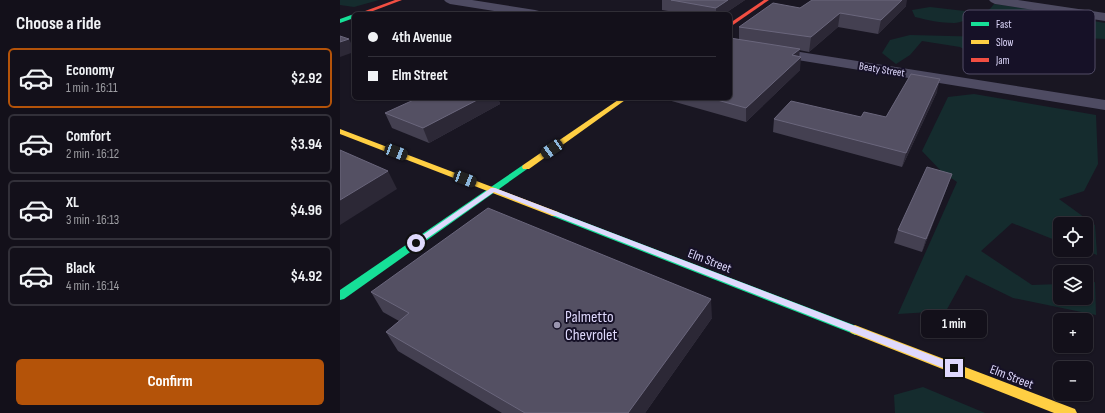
<!DOCTYPE html>
<html lang="en">
<head>
<meta charset="utf-8">
<style>
	:root { --surface:#13101a; --page:#201e27; --text:#f1f3f6; --muted:#9d9da2; --line:#323039; --accent:#b45309 }
	body { margin:0; font-family:"Sofia Sans Condensed",sans-serif; background:var(--page); color:var(--text); height:100vh; display:flex; flex-direction:column; font-size:15px; white-space:nowrap }
	* { box-sizing:border-box; margin:0 }
	p { font-size:13px; color:var(--muted) }
	.icon { flex:none; width:22px; height:22px; fill:none; stroke:currentColor; stroke-width:2; stroke-linecap:round; stroke-linejoin:round }
	.map { position:relative; flex:1; overflow:hidden }
	.details { display:flex; flex-direction:column; background:var(--surface); width:340px }
	.details>* { flex:none }
	.top-card { position:absolute; left:12px; top:12px; width:380px; height:88px; border-radius:6px; box-shadow:0 1px 3px #0004,0 0 0 1px var(--line); display:grid; align-content:center; height:88px; padding:0 16px; background:var(--surface) }
	.fabs { position:absolute; left:713px; top:217px; display:grid; gap:8px }
	.fabs a { display:grid; place-items:center; width:40px; height:40px; border-radius:6px; background:var(--surface); box-shadow:0 1px 3px #0004,0 0 0 1px var(--line); font-size:20px }
	.end { position:absolute; width:18px; height:18px; margin:-9px; border:5px solid #dfd9fd; background:#111; box-shadow:0 0 0 2px #111 }
	.from { border-radius:50% }
	.bubble { position:absolute; height:28px; border-radius:6px; background:var(--surface); box-shadow:0 1px 3px #0004,0 0 0 1px var(--line); font-size:13px; font-weight:700; line-height:28px; text-align:center }
	.car { position:absolute; width:12px; height:24px; margin:-12px -6px; border-radius:5px; box-shadow:0 0 3px 1px #0007; background:linear-gradient(#222 24%,#8ab4d8 0 40%,#222 0 76%,#8ab4d8 0 86%,#222 0) }
	.top-card b { display:flex; align-items:center; gap:14px; height:38px; font-size:15px }
	.top-card b+b { border-top:1px solid var(--line) }
	.top-card i { width:10px; height:10px; background:var(--text) }
	ul { padding:0; list-style:none }
	li { display:flex; align-items:center; gap:12px; height:60px; margin:0 8px 6px; padding:0 8px; border:2px solid var(--line); border-radius:6px }
	li div { flex:1 }
	li b { display:block; font-size:15px }
	li em { font-style:normal; font-weight:700 }
	li.current { border-color:var(--accent) }
	li>.icon { width:36px; height:36px; stroke-width:1.5 }
	h2 { padding:0 16px; font-size:18px; line-height:48px }
	.cta { display:flex; gap:8px; margin-top:auto; padding:8px 16px }
	.cta a { flex:1; height:46px; border-radius:6px; background:var(--accent); color:#fff; font-size:16px; font-weight:700; line-height:46px; text-align:center }
	main { display:flex; flex:1; min-height:0 }
	.map>svg:first-child { display:block }
</style>
</head>
<body>
<main>
<section class="details">
<h2>Choose a ride</h2>
<ul>
<li class="current"><svg class="icon" aria-label="car" viewBox="0 0 24 24"><path d="M5 17H2v-5l4-1 3-4h7l3 4 3 1v5h-3M9 17h6M6 11h13"/><circle cx="7" cy="17" r="2"/><circle cx="17" cy="17" r="2"/></svg><div><b>Economy</b><p>1 min · 16:11</p></div><em>$2.92</em></li>
<li><svg class="icon" aria-label="car" viewBox="0 0 24 24"><path d="M5 17H2v-5l4-1 3-4h7l3 4 3 1v5h-3M9 17h6M6 11h13"/><circle cx="7" cy="17" r="2"/><circle cx="17" cy="17" r="2"/></svg><div><b>Comfort</b><p>2 min · 16:12</p></div><em>$3.94</em></li>
<li><svg class="icon" aria-label="car" viewBox="0 0 24 24"><path d="M5 17H2v-5l4-1 3-4h7l3 4 3 1v5h-3M9 17h6M6 11h13"/><circle cx="7" cy="17" r="2"/><circle cx="17" cy="17" r="2"/></svg><div><b>XL</b><p>3 min · 16:13</p></div><em>$4.96</em></li>
<li><svg class="icon" aria-label="car" viewBox="0 0 24 24"><path d="M5 17H2v-5l4-1 3-4h7l3 4 3 1v5h-3M9 17h6M6 11h13"/><circle cx="7" cy="17" r="2"/><circle cx="17" cy="17" r="2"/></svg><div><b>Black</b><p>4 min · 16:14</p></div><em>$4.92</em></li>
</ul>
<div class="cta"><a>Confirm</a></div>
</section>
<div class="map">
<svg width="765" height="413" viewBox="0 0 765 413">
	<rect width="100%" height="100%" fill="#191622"/>
	<g fill="#152c2e">
		<path d="M0 0H39L14 7 0 5Z"/>
		<path d="M654 4 704 11 710 22 712 29C686 30 661 21 635 19 628 18 622 23 614 23 601 23 587 20 575 17L572 10 590 7 642 13 650 9Z"/>
		<path d="M736 18 765 23V39L744 38 736 30Z"/>
		<path d="M570 35 649 37 745 55V69L698 61 636 56 620 47 582 41 570 55 556 64 542 53 550 40Z"/>
		<path d="M634 94 756 115 758 164 744 191 719 199 755 225 757 255 744 250H746V224H720V242L672 223 641 251 692 285 720 284V298H746V283L755 282 756 315 673 298 626 275 606 311 558 314 617 182 601 171 582 151 608 97Z"/>
		<path d="M583 387 645 413H555L554 395Z"/>
	</g>
	<g fill="none" stroke-linecap="round" stroke-linejoin="round">
		<g fill="#4e4b62" fill-rule="evenodd">
			<path d="M104 0H132L195 10 199 11 201 14H173L110 4 106 2Z"/>
			<path d="M649 0H678L765 13V21L655 4 651 2Z"/>
			<path d="M390 41 765 100V110L390 49Z"/>
		</g>
		<g fill="#16e098" fill-rule="evenodd">
			<path d="M14 14V18L0 23V19Z"/>
			<path d="M183 165H189L190 167 4 299 0 300V290Z"/>
			<path d="M215 211 519 327 521 330 519 333 515 335 511 333 212 216 210 214Z"/>
		</g>
		<g fill="#ffcf43" fill-rule="evenodd">
			<path d="M281 98H288L189 169H183L182 167 183 165Z"/>
			<path d="M0 129 218 212 220 214 218 216H212L0 134Z"/>
			<path d="M515 325 735 409 737 413H714L511 333 509 330 511 327Z"/>
		</g>
		<g fill="#f24e42" fill-rule="evenodd">
			<path d="M55 0H62L25 14H17Z"/>
			<path d="M424 0H429L390 27V23Z"/>
		</g>
	</g>
	<g fill="#444051">
		<path d="M322 0H405L384 14H347L322 10Z"/>
		<path d="M566 6 538 34 498 27 469 52 459 50V56L460 70 406 122 321 98H390L399 39V27L460 8Z"/>
		<path d="M597 92 562 167 433 132 434 119 546 117Z"/>
		<path d="M158 98 160 104 89 143 52 128 45 113Z"/>
		<path d="M608 185 582 252 554 243 558 230Z"/>
		<path d="M31 292 372 318 305 413H162L58 351 46 332 59 321 43 312Z"/>
	</g>
	<g fill="#2c2836">
		<path d="M388 0H405L384 14H376V8Z"/>
		<path d="M562 0H567L566 6 538 34 541 20Z"/>
		<path d="M500 13 498 27 469 52 471 37Z"/>
		<path d="M9 39 14 49V52L0 57V42Z"/>
		<path d="M460 49 459 59 461 57 460 70 406 122V108L452 55Z"/>
		<path d="M600 79 597 92 562 167 566 153Z"/>
		<path d="M141 98H159H158L160 104 89 143 83 128Z"/>
		<path d="M48 171 57 189 0 225V200Z"/>
		<path d="M612 174 608 185 582 252 586 239Z"/>
		<path d="M371 299 372 318 305 413H288Z"/>
	</g>
	<g fill="#545063" stroke="#6a667c">
		<path d="M331 0H388L376 8Z"/>
		<path d="M472 0H562L541 20 500 13 471 37 399 27 433 3 460 8Z"/>
		<path d="M0 36 9 39 0 42Z"/>
		<path d="M390 38 460 49 452 55 461 57 406 108 370 98H390Z"/>
		<path d="M571 74 600 79 566 153 434 119 451 101 521 117 524 112 546 117Z"/>
		<path d="M78 98H141L83 128 45 113Z"/>
		<path d="M0 150 48 171 0 200Z"/>
		<path d="M587 167 612 174 586 239 558 230Z"/>
		<path d="M148 208 371 299 288 413H185L46 332 69 313 31 292Z"/>
	</g>
	<path fill="#dfd9fd" d="M151 188H155L617 365 618 368 617 371H611L154 192 79 244H74V241Z"/>
	<circle fill="#9a95b0" stroke="#161127" stroke-width="1.5" cx="217" cy="325" r="4"/>
	<g text-anchor="middle" stroke-width="4" stroke-linejoin="round" paint-order="stroke">
		<g font-size="11" fill="#dfd9fd" stroke="#161127">
			<text transform="translate(542 69) rotate(9)" y="4">Beaty Street</text>
		</g>
		<g font-size="13" fill="#dfd9fd" stroke="#161127">
			<text transform="translate(370 260) rotate(21)" y="5">Elm Street</text>
			<text transform="translate(672 376) rotate(21)" y="5">Elm Street</text>
		</g>
		<g font-size="16" fill="#dfd9fd" stroke="#161127" text-anchor="start">
			<text x="225" y="322">Palmetto<tspan x="225" dy="18">Chevrolet</tspan></text>
		</g>
	</g>
	<rect x="623" y="10" width="132" height="64" rx="6" fill="#161127" stroke="#524d67" stroke-width="1"/>
	<rect x="631" y="22" width="18" height="4" fill="#16e098"/>
	<rect x="631" y="40" width="18" height="4" fill="#ffcf43"/>
	<rect x="631" y="58" width="18" height="4" fill="#f24e42"/>
	<g font-size="11" fill="#dfd9fd">
		<text x="656" y="28">Fast</text>
		<text x="656" y="46">Slow</text>
		<text x="656" y="64">Jam</text>
	</g>
</svg>
<div class="fabs">
<a><svg class="icon" aria-label="locate" viewBox="0 0 24 24"><circle cx="12" cy="12" r="6"/><path d="M12 2v4M12 18v4M2 12h4M18 12h4"/></svg></a>
<a><svg class="icon" aria-label="layers" viewBox="0 0 24 24"><path d="M12 4l9 5-9 5-9-5zM3 14l9 5 9-5"/></svg></a>
<a>+</a>
<a>−</a>
</div>
<i class="end from" style="left:76px;top:243px"></i>
<i class="end" style="left:614px;top:368px"></i>
<div class="bubble" style="left:581px;top:310px;width:66px">1 min</div>
<i class="car" style="left:212px;top:149px;rotate:235deg"></i>
<i class="car" style="left:56px;top:152px;rotate:111deg"></i>
<i class="car" style="left:125px;top:179px;rotate:111deg"></i>
<div class="top-card">
<b><i class="from"></i>4th Avenue</b>
<b><i></i>Elm Street</b>
</div>
</div>
</main>
</body>
</html>
